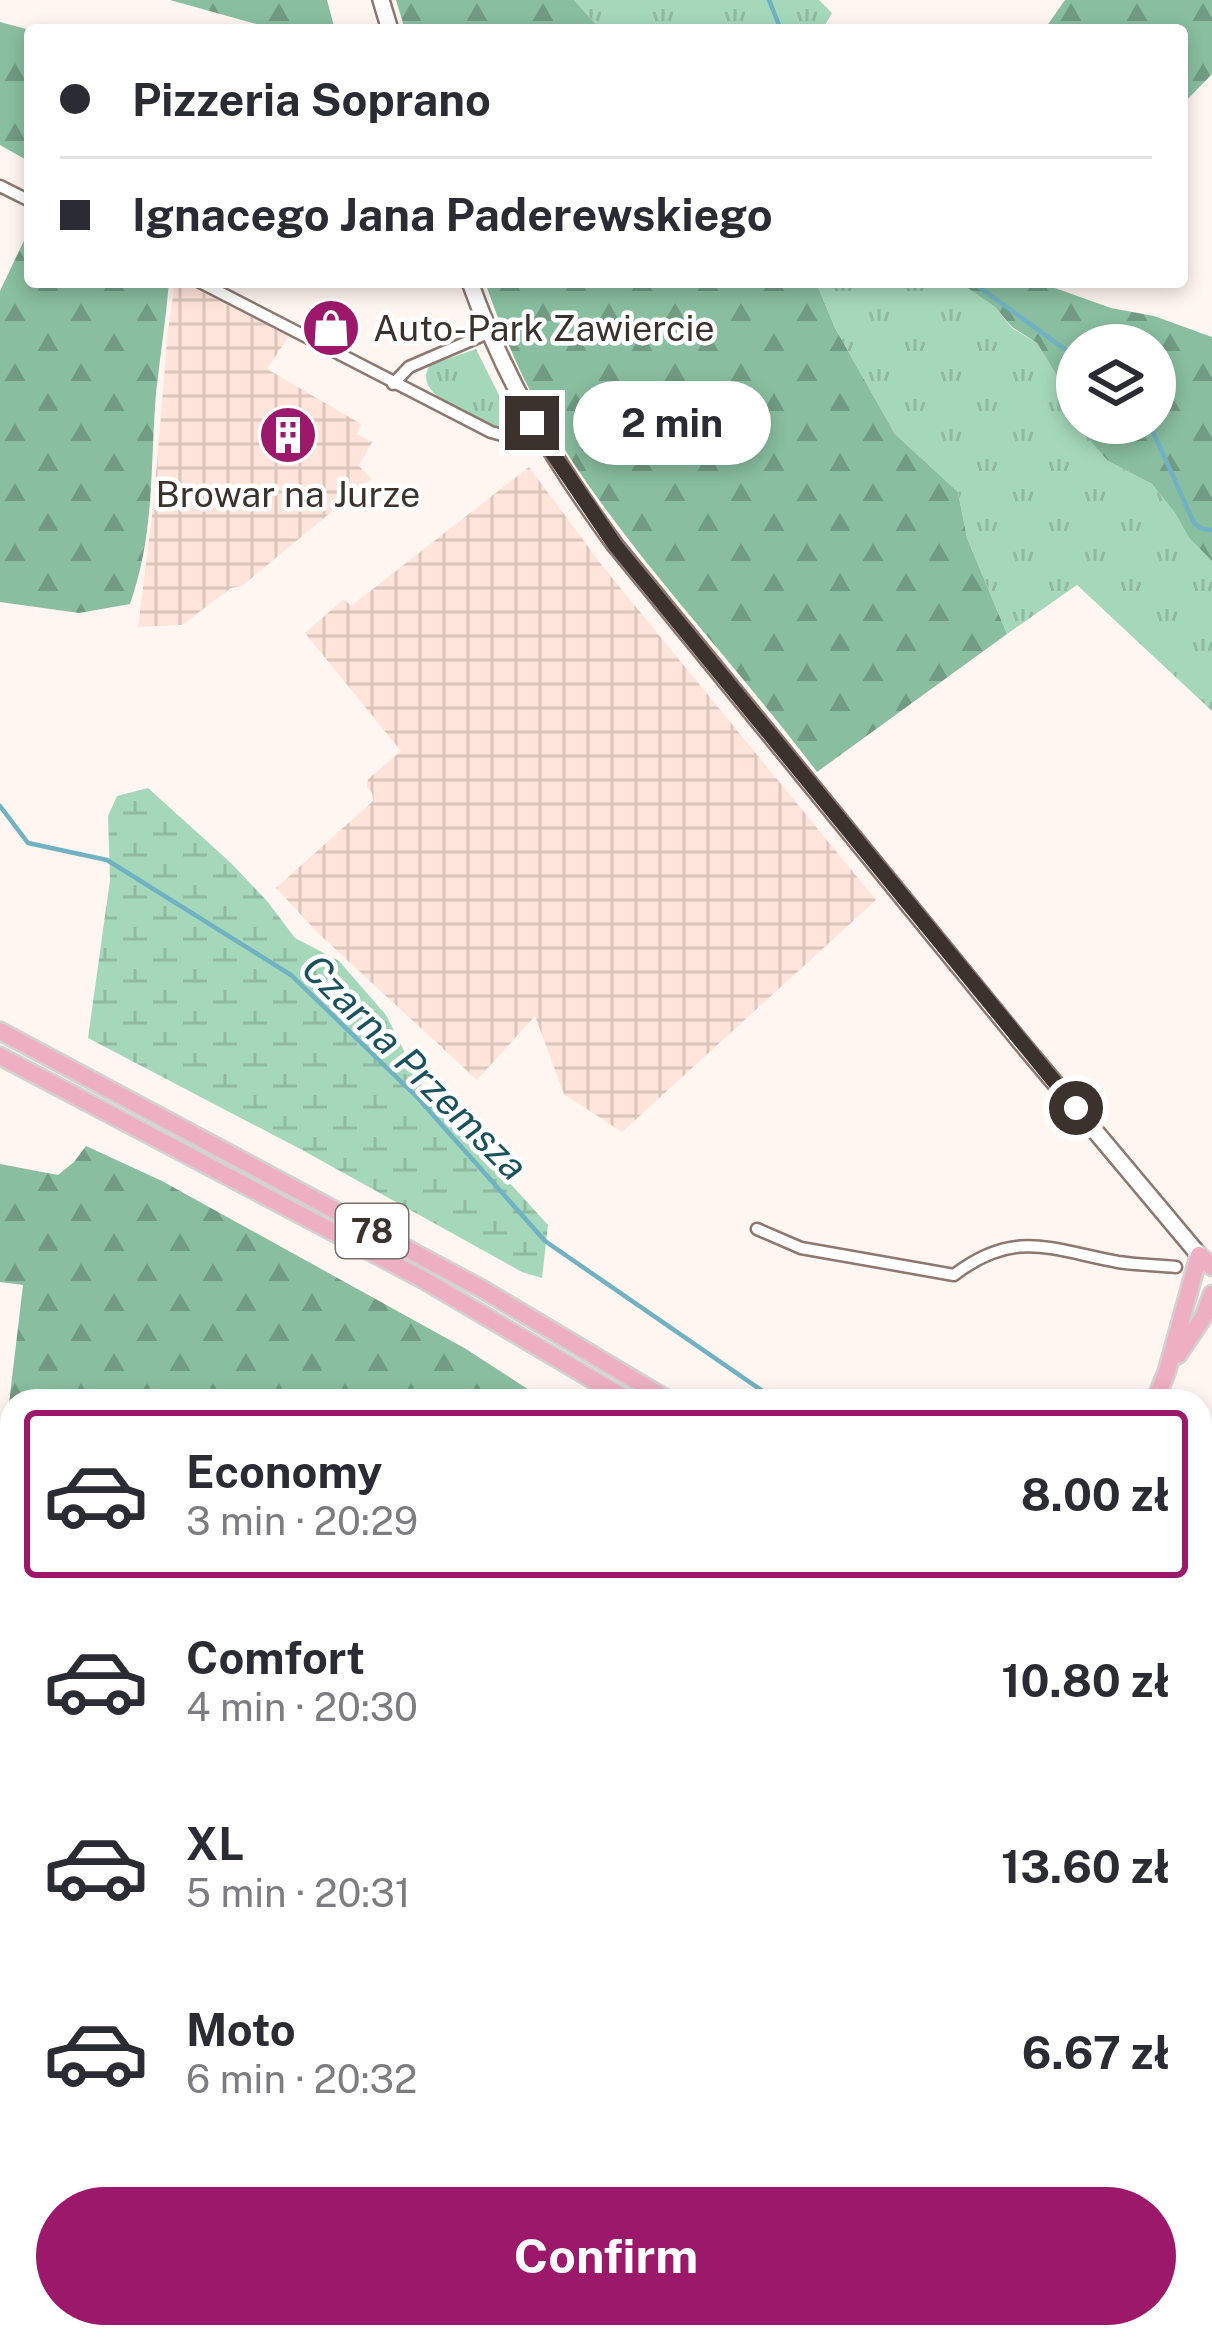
<!DOCTYPE html>
<html lang="en">
<head>
<meta charset="utf-8">
<style>
	:root { --surface:#fff; --page:#f7f7f7; --text:#2b2b33; --muted:#7c7c81; --line:#e1e1e2; --accent:#9c186b }
	body { margin:0; font-family:"Public Sans",sans-serif; background:var(--page); color:var(--text); height:100vh; display:flex; flex-direction:column; font-size:45px; white-space:nowrap }
	* { box-sizing:border-box; margin:0 }
	p { font-size:39px; color:var(--muted) }
	.icon { flex:none; width:66px; height:66px; fill:none; stroke:currentColor; stroke-width:2; stroke-linecap:round; stroke-linejoin:round }
	.map { position:relative; flex:1; overflow:hidden }
	.sheet { position:absolute; left:0px; top:1389px; width:1212px; height:960px; display:flex; flex-direction:column; background:var(--surface); border-radius:36px 36px 0 0; box-shadow:0 6px 18px #0003 }
	.sheet>* { flex:none }
	.banner { position:absolute; left:24px; top:24px; width:1164px; height:264px; border-radius:12px; box-shadow:0 6px 18px #0003; display:grid; align-content:center; height:264px; padding:0 36px; background:var(--surface) }
	.fabs { position:absolute; left:1056px; top:324px; display:grid; gap:24px }
	.fabs a { display:grid; place-items:center; width:120px; height:120px; border-radius:50%; background:var(--surface); box-shadow:0 6px 18px #0003; font-size:60px }
	.end { position:absolute; width:54px; height:54px; margin:-27px; border:15px solid #3b322e; background:#fff; box-shadow:0 0 0 6px #fff }
	.from { border-radius:50% }
	.bubble { position:absolute; height:84px; border-radius:42px; background:var(--surface); box-shadow:0 6px 18px #0003; font-size:39px; font-weight:700; line-height:84px; text-align:center }
	.banner b { display:flex; align-items:center; gap:42px; height:114px; font-size:45px }
	.banner b+b { border-top:3px solid var(--line) }
	.banner i { width:30px; height:30px; background:var(--text) }
	ul { padding:21px 0 0; list-style:none }
	li { display:flex; align-items:center; gap:36px; height:168px; margin:0 24px 18px; padding:0 12px; border:6px solid transparent; border-radius:12px }
	li div { flex:1 }
	li b { display:block; font-size:45px }
	li em { font-style:normal; font-weight:700 }
	li.on { border-color:var(--accent) }
	li>.icon { width:108px; height:108px; stroke-width:1.5 }
	.action { display:flex; gap:24px; margin-top:auto; padding:24px 36px }
	.action a { flex:1; height:138px; border-radius:72px; background:var(--accent); color:#fff; font-size:48px; font-weight:700; line-height:138px; text-align:center }
	.map>svg:first-child { display:block }
</style>
</head>
<body>
<div class="map">
<svg width="1212" height="2349" viewBox="0 0 1212 2349">
	<defs>
		<pattern id="industrial-grid" width="8" height="8" patternUnits="userSpaceOnUse" patternTransform="scale(3)"><rect width="8" height="8" fill="#fee4da"/><path d="M0 4h8M4 0v8" fill="none" stroke="#dbc4bb"/></pattern>
		<pattern id="grass-tufts" width="24" height="20" patternUnits="userSpaceOnUse" patternTransform="scale(3)"><rect width="24" height="20" fill="#a5d8bb"/><path d="M3 7l-1-3M5 7V3M7 7l1-3M15 17l-1-3M17 17v-4M19 17l1-3" fill="none" stroke="#8fbaa1"/></pattern>
		<pattern id="forest-firs" width="22" height="20" patternUnits="userSpaceOnUse" patternTransform="scale(3)"><rect width="22" height="20" fill="#89bea0"/><path d="M5 1l3.5 6h-7zM16 11l3.5 6h-7z" fill="#719b83"/></pattern>
		<pattern id="wetland-marsh" width="20" height="14" patternUnits="userSpaceOnUse" patternTransform="scale(3)"><rect width="20" height="14" fill="#a5d8bb"/><path d="M1 5h8M5 5V1M11 12h8M15 12V8" fill="none" stroke="#8fbaa1"/></pattern>
	</defs>
	<rect width="100%" height="100%" fill="#fff5f1"/>
	<g fill="url(#industrial-grid)">
		<path d="M175 282H182L289 336 267 369 361 424 357 434 372 442 359 466 371 479 242 586 231 588 182 625 138 627 154 499 168 331Z"/>
		<path d="M529 467 604 568 876 900 622 1132 564 1094 535 1016 477 1080 319 934 276 888 373 801 372 793 367 787 368 779 401 751 305 633 344 599 351 606Z"/>
		<path d="M12 1652V2337H249L250 2349H0V1654Z"/>
	</g>
	<g fill="url(#grass-tufts)">
		<path d="M574 0H819L832 13 822 30H601Z"/>
		<path d="M816 282H959L995 307 1012 328 1037 343 1077 409V423H1084L1091 442 1108 461 1152 484 1175 513 1189 538 1212 561V711L1077 585 1007 634 967 538 958 492 895 434 835 328Z"/>
		<path d="M476 349 516 429 509 431C486 421 408 398 430 365Z"/>
		<path d="M1200 1871 1212 1882V2051L1200 2038Z"/>
	</g>
	<g fill="url(#forest-firs)">
		<path d="M170 0H327L335 30H278Z"/>
		<path d="M396 0H574L601 30H405Z"/>
		<path d="M1065 0H1212V74L1182 105V30H1044Z"/>
		<path d="M0 22 30 30V162L0 145Z"/>
		<path d="M30 228V282H169C166 319 160 356 156 393 150 468 155 532 130 604L79 613 0 602V291Z"/>
		<path d="M485 282H816L835 328 895 434 958 492 967 538 1007 634 817 772C727 652 620 546 544 416 519 374 501 328 485 282Z"/>
		<path d="M959 282H1038L1111 308 1154 316 1212 337V561L1189 538 1175 513 1152 484 1108 461 1091 442 1084 423H1155V345H1077V409L1037 343 1012 327 995 307Z"/>
		<path d="M86 1146 162 1181 466 1349 546 1401H12V1448L4 1446 23 1285 0 1282V1164L58 1175 74 1162Z"/>
		<path d="M1200 2184 1212 2197V2349H1038L1039 2337H1200Z"/>
		<path d="M249 2337H522L550 2349H250L248 2346Z"/>
	</g>
	<path fill="url(#wetland-marsh)" d="M148 788 231 863 267 901 295 938 339 961 386 1015 421 1085 548 1225 542 1278 522 1272 304 1151 88 1038 110 880 108 816 117 796Z"/>
	<g fill="none" stroke-linecap="round" stroke-linejoin="round">
		<g stroke="#70b2c2" stroke-width="4.5">
			<path d="M769 0 781 30"/>
			<path d="M972 282 1077 358"/>
			<path d="M1149 423 1194 523 1203 529 1212 530"/>
			<path d="M0 806 28 843 107 860 291 975 417 1097 545 1241 777 1401"/>
			<path d="M1200 1631 1212 1646"/>
			<path d="M1200 1871 1203 1853"/>
			<path d="M1200 1936 1212 1960"/>
			<path d="M1206 2113C1201 2135 1201 2149 1212 2170"/>
		</g>
		<defs>
			<g id="street">
				<path d="M0 186 30 201"/>
				<path d="M200 282 491 432 517 439 539 433"/>
				<path d="M393 384 409 367 488 333"/>
				<path d="M757 1229 801 1248 954 1275C1015 1228 1052 1250 1118 1262 1137 1265 1157 1265 1176 1267"/>
				<path d="M0 1466 12 1468"/>
			</g>
			<g id="secondary">
				<path d="M381 0 390 30"/>
				<path d="M470 282C505 381 553 460 615 545L1018 1039 1199 1255"/>
				<path d="M806 2349 810 2337"/>
			</g>
			<g id="primary">
				<path d="M0 1031 482 1289 670 1401"/>
				<path d="M0 1056 424 1280 629 1401"/>
				<path d="M1178 1355 1204 1316 1212 1294"/>
				<path d="M1155 1401 1167 1371 1199 1255 1212 1267"/>
				<path d="M1200 1787 1212 1798"/>
				<path d="M1200 1819 1212 1829"/>
				<path d="M1200 2061 1212 2073"/>
				<path d="M1200 2090 1212 2101"/>
			</g>
		</defs>
		<use href="#street" stroke="#8d776f" stroke-width="15"/>
		<use href="#secondary" stroke="#8d776f" stroke-width="20"/>
		<use href="#primary" stroke="#d4d2d1" stroke-width="21"/>
		<use href="#street" stroke="#fff" stroke-width="10"/>
		<use href="#secondary" stroke="#fff" stroke-width="15"/>
		<use href="#primary" stroke="#eeafc2" stroke-width="16"/>
	</g>
	<g fill="none" stroke-linecap="round" stroke-linejoin="round">
		<path stroke="#3b322e" stroke-width="15" d="M532 423 615 545 1076 1108"/>
	</g>
	<defs>
		<symbol id="shop-disc" viewBox="-11 -11 22 22"><circle r="9.5" fill="#9c186b" stroke="#fff"/><path d="M-5-2.5h2.3a2.7 3.5 0 0 1 5.4 0H5L5.5 6h-11ZM-1.5-2.5h3a1.5 2.3 0 0 0-3 0Z" fill="#fff"/></symbol>
		<symbol id="building-disc" viewBox="-11 -11 22 22"><circle r="9.5" fill="#9c186b" stroke="#fff"/><path d="M-4-6H4V6H1V3H-1V6H-4ZM-2.5-4.3h1.7v1.8h-1.7ZM.8-4.3h1.7v1.8H.8ZM-2.5-1h1.7V.8h-1.7ZM.8-1h1.7V.8H.8Z" fill="#fff"/></symbol>
	</defs>
	<g fill-rule="evenodd">
		<use href="#shop-disc" x="298" y="295" width="66" height="66"/>
		<use href="#building-disc" x="255" y="402" width="66" height="66"/>
	</g>
	<g text-anchor="middle" stroke-width="9" stroke-linejoin="round" paint-order="stroke">
		<rect fill="#fff" stroke="#76706d" stroke-width="3" x="336" y="1204" width="72" height="54" rx="9"/>
		<g font-size="33" font-weight="bold" fill="#3b322e">
			<text x="372" y="1243">78</text>
		</g>
		<g font-size="36" fill="#3b322e" stroke="#fff" text-anchor="start">
			<text x="373" y="341">Auto-Park Zawiercie</text>
			<text x="288" y="507" text-anchor="middle">Browar na Jurze</text>
		</g>
		<g font-size="39" font-style="italic" fill="#19525e" stroke="#fff">
			<text transform="translate(415 1067) rotate(45)" y="14">Czarna Przemsza</text>
		</g>
	</g>
</svg>
<div class="fabs">
<a><svg class="icon" aria-label="layers" viewBox="0 0 24 24"><path d="M12 4l9 5-9 5-9-5zM3 14l9 5 9-5"/></svg></a>
</div>
<i class="end from" style="left:1076px;top:1108px"></i>
<i class="end" style="left:532px;top:423px"></i>
<div class="bubble" style="left:573px;top:381px;width:198px">2 min</div>
<div class="banner">
<b><i class="from"></i>Pizzeria Soprano</b>
<b><i></i>Ignacego Jana Paderewskiego</b>
</div>
<section class="sheet">
<ul>
<li class="on"><svg class="icon" aria-label="car" viewBox="0 0 24 24"><path d="M5 17H2v-5l4-1 3-4h7l3 4 3 1v5h-3M9 17h6M6 11h13"/><circle cx="7" cy="17" r="2"/><circle cx="17" cy="17" r="2"/></svg><div><b>Economy</b><p>3 min · 20:29</p></div><em>8.00 zł</em></li>
<li><svg class="icon" aria-label="car" viewBox="0 0 24 24"><path d="M5 17H2v-5l4-1 3-4h7l3 4 3 1v5h-3M9 17h6M6 11h13"/><circle cx="7" cy="17" r="2"/><circle cx="17" cy="17" r="2"/></svg><div><b>Comfort</b><p>4 min · 20:30</p></div><em>10.80 zł</em></li>
<li><svg class="icon" aria-label="car" viewBox="0 0 24 24"><path d="M5 17H2v-5l4-1 3-4h7l3 4 3 1v5h-3M9 17h6M6 11h13"/><circle cx="7" cy="17" r="2"/><circle cx="17" cy="17" r="2"/></svg><div><b>XL</b><p>5 min · 20:31</p></div><em>13.60 zł</em></li>
<li><svg class="icon" aria-label="car" viewBox="0 0 24 24"><path d="M5 17H2v-5l4-1 3-4h7l3 4 3 1v5h-3M9 17h6M6 11h13"/><circle cx="7" cy="17" r="2"/><circle cx="17" cy="17" r="2"/></svg><div><b>Moto</b><p>6 min · 20:32</p></div><em>6.67 zł</em></li>
</ul>
<div class="action"><a>Confirm</a></div>
</section>
</div>
</body>
</html>
